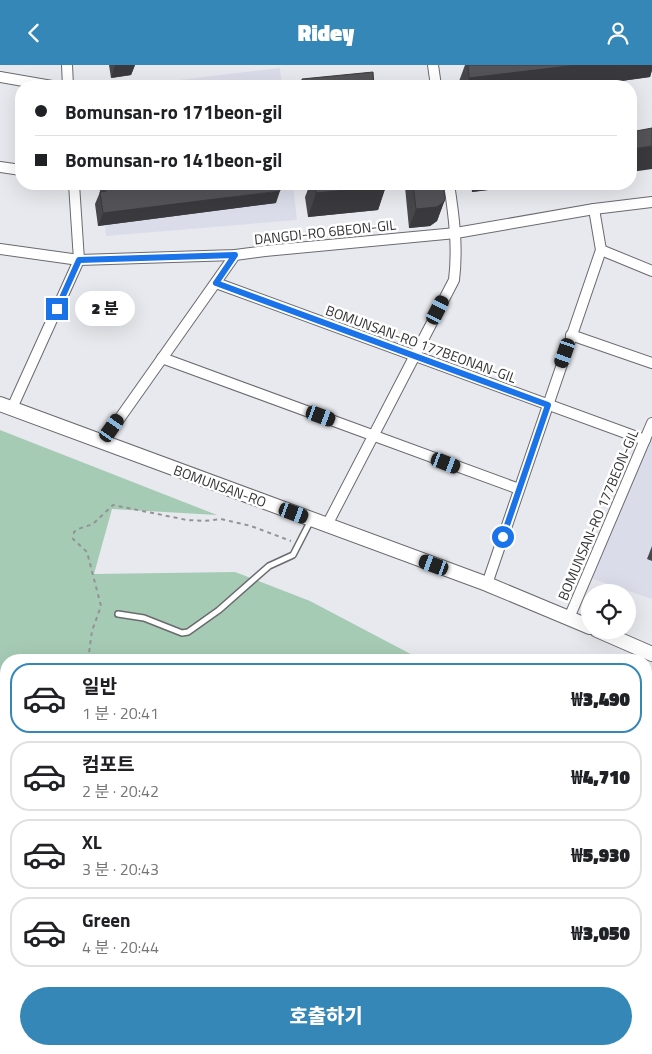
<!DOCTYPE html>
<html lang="ko">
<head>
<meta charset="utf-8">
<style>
	:root { --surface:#fff; --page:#f6f6f6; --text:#202124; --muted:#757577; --line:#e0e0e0; --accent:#3587b7 }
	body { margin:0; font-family:"Titillium Web","Noto Sans KR",sans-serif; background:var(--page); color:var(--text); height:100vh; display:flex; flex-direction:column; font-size:19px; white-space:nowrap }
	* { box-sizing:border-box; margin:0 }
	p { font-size:16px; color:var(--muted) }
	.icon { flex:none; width:28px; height:28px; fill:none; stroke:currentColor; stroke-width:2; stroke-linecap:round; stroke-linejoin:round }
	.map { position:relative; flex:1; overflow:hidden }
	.sheet { position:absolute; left:0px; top:589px; width:652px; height:401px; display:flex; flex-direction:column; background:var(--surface); border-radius:20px 20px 0 0; box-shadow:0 5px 20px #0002 }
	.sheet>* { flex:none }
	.banner { position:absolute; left:15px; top:15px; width:622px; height:110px; border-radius:20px; box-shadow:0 5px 20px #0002; display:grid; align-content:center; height:110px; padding:0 20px; background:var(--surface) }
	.controls { position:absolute; left:581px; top:519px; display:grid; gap:10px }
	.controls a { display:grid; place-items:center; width:55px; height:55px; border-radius:50%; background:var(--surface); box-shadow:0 5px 20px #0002; font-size:25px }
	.end { position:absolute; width:22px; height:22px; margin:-11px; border:6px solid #1a73e8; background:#fff; box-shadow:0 0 0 2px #fff }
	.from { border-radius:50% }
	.bubble { position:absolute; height:35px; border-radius:18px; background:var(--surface); box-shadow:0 5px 20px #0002; font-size:16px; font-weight:800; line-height:35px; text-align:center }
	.car { position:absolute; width:15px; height:30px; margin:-15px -8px; border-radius:6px; box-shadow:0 0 4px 1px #0007; background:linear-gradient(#222 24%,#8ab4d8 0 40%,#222 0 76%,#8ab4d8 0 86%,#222 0) }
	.banner b { display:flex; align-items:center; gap:18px; height:48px; font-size:19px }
	.banner b+b { border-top:1px solid var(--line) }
	.banner i { width:12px; height:12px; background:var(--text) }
	ul { padding:9px 0 0; list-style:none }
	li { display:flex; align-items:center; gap:15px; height:70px; margin:0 10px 8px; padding:0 10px; border:2px solid var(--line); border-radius:20px }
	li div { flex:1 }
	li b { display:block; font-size:19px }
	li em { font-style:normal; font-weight:800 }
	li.active { border-color:var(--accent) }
	li>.icon { width:45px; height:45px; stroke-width:1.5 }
	.cta { display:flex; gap:10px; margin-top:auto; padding:10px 20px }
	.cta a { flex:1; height:58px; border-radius:30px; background:var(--accent); color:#fff; font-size:20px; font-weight:800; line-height:58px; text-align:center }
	header { display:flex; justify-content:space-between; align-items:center; height:65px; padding:0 20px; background:var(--accent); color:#fff; font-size:22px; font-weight:800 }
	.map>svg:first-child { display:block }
</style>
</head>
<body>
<header><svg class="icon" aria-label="back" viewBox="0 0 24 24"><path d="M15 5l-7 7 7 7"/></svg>Ridey<svg class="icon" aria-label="person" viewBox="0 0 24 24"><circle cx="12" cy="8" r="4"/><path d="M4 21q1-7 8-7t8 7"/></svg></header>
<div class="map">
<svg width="652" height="989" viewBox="0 0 652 989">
	<rect width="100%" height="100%" fill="#e8e9ee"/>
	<g fill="#dadde9">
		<path d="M280 3 282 21H128Z"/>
		<path d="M101 119H293L297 155 106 171Z"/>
		<path d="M652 372V534L590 513Z"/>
	</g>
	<g fill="#a6cbb4">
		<path d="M0 365 217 450 112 444 94 509 235 507 310 536 422 595H6V670L0 664Z"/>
		<path d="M646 719H652V989H637L635 984H646Z"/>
		<path d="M6 926V984H460L468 989H0V927Z"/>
	</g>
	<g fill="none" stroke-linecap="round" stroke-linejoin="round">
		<defs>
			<g id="lane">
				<path d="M118 549 144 553 182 568 188 567 219 545 269 501 293 490 311 455"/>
				<path d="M646 618 652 620"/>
			</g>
			<g id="street">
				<path d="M67 0 68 21"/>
				<path d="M433 0 436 21"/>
				<path d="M0 12 52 21"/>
				<path d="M0 102 21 105"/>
				<path d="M0 184 79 195 235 190 265 186 456 168 594 144 652 137"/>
				<path d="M601 185 652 206"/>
				<path d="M216 218 645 375"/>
				<path d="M571 270 652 298"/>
				<path d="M162 293 519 424"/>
				<path d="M12 343 79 195 74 119"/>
				<path d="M103 377 235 190"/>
				<path d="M327 460 454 215C458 182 454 151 449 119"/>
				<path d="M487 519 601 185 594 144"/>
				<path d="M569 553 652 358"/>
			</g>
			<g id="secondary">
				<path d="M0 339 487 519 590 562"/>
				<path d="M597 565 652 589"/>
			</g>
		</defs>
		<use href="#lane" stroke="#6a6a6f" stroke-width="8"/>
		<use href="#street" stroke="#6a6a6f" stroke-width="12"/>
		<use href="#secondary" stroke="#6a6a6f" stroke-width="16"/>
		<g stroke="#939397" stroke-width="2" stroke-dasharray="4 4" stroke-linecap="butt">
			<path d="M88 595 92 566 101 541 87 487 73 474 74 467 78 464 93 459 113 440 187 455 204 456 221 454 251 461 291 476"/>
			<path d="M0 746 6 747"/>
			<path d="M646 783 652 773"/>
			<path d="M646 793 650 812 646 825"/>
			<path d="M646 916 652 925"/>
			<path d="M0 926 6 927"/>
			<path d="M257 989 258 984"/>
		</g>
		<use href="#lane" stroke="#fff" stroke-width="5"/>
		<use href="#street" stroke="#fff" stroke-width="10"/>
		<use href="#secondary" stroke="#fff" stroke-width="14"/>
	</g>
	<g fill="#47474c">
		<path d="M109 0H135L131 10 111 13Z"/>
		<path d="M465 0H652V5L650 12 585 21H459L458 19Z"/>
		<path d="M302 14 374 21H300Z"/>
		<path d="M99 119H142L143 121 276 138 98 161 95 139 100 127Z"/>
		<path d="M310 119H386V121L378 145 308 152 305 132Z"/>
		<path d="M395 119H443L444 137 437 156 430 161 409 163 405 122 395 123Z"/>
		<path d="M471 119H537L472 127Z"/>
		<path d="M652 481V496L647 494Z"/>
	</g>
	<g fill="#3a3a3e">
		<path d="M115 0H135L131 10 111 13Z"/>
		<path d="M577 0H652V5L650 12 585 21H466L469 13Z"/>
		<path d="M652 81V104L631 107V84Z"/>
		<path d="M397 119H406L405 122 395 123Z"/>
		<path d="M475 119H537L472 127Z"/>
		<path d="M386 121 378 145 308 152 316 128Z"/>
		<path d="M280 126 276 138 98 161 103 148Z"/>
		<path d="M444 137 437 156 430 161 409 163 416 144Z"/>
	</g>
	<g fill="#535358" stroke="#3a3a3e">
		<path d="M468 0H577L469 13Z"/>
		<path d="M373 7 374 21H303L302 14Z"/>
		<path d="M652 63V81L631 84V67Z"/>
		<path d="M106 119H142L143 121 163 119H279L280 126 103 148 100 127 106 126Z"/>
		<path d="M315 119H386V121L316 128Z"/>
		<path d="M413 119H443L445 133 444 137 437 142 416 144Z"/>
	</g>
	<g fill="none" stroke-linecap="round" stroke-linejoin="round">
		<path stroke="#1a73e8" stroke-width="6" d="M57 244 79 195 235 190 216 218 548 340 503 472"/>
	</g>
	<g text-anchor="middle" stroke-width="5" stroke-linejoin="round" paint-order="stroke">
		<g font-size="14" fill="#333335" stroke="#fff">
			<text transform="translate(325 167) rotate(-6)" y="5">DANGDI-RO 6BEON-GIL</text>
			<text transform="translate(421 279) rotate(20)" y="5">BOMUNSAN-RO 177BEONAN-GIL</text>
			<text transform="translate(220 421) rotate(20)" y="5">BOMUNSAN-RO</text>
			<text transform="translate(598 450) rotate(-67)" y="5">BOMUNSAN-RO 177BEON-GIL</text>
		</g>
	</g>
</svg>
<div class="controls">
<a><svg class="icon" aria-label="locate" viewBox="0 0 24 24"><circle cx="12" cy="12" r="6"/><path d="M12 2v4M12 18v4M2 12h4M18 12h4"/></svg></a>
</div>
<i class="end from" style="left:503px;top:472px"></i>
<i class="end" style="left:57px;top:244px"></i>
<div class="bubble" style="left:75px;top:226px;width:60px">2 분</div>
<i class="car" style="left:438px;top:245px;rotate:27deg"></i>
<i class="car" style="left:565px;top:288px;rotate:199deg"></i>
<i class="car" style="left:321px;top:351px;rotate:110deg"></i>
<i class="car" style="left:112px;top:363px;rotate:35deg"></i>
<i class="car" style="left:446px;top:398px;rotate:111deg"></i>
<i class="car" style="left:294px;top:448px;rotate:110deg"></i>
<i class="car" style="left:434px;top:500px;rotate:290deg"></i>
<div class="banner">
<b><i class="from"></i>Bomunsan-ro 171beon-gil</b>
<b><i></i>Bomunsan-ro 141beon-gil</b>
</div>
<section class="sheet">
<ul>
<li class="active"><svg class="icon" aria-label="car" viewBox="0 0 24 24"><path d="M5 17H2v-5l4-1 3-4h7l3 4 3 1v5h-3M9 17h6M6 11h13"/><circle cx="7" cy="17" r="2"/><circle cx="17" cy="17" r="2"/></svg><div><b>일반</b><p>1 분 · 20:41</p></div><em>₩3,490</em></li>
<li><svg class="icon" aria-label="car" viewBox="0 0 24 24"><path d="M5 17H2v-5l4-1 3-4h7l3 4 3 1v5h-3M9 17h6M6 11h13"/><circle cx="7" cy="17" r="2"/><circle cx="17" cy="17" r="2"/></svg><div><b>컴포트</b><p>2 분 · 20:42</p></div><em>₩4,710</em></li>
<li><svg class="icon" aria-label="car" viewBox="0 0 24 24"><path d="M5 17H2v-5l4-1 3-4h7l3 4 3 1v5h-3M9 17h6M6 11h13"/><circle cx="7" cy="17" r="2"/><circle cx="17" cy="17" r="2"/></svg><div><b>XL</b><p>3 분 · 20:43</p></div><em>₩5,930</em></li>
<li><svg class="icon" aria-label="car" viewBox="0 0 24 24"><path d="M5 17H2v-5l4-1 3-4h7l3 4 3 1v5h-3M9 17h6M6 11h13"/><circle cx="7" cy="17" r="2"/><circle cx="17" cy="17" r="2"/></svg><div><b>Green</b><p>4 분 · 20:44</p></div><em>₩3,050</em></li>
</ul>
<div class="cta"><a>호출하기</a></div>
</section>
</div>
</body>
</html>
